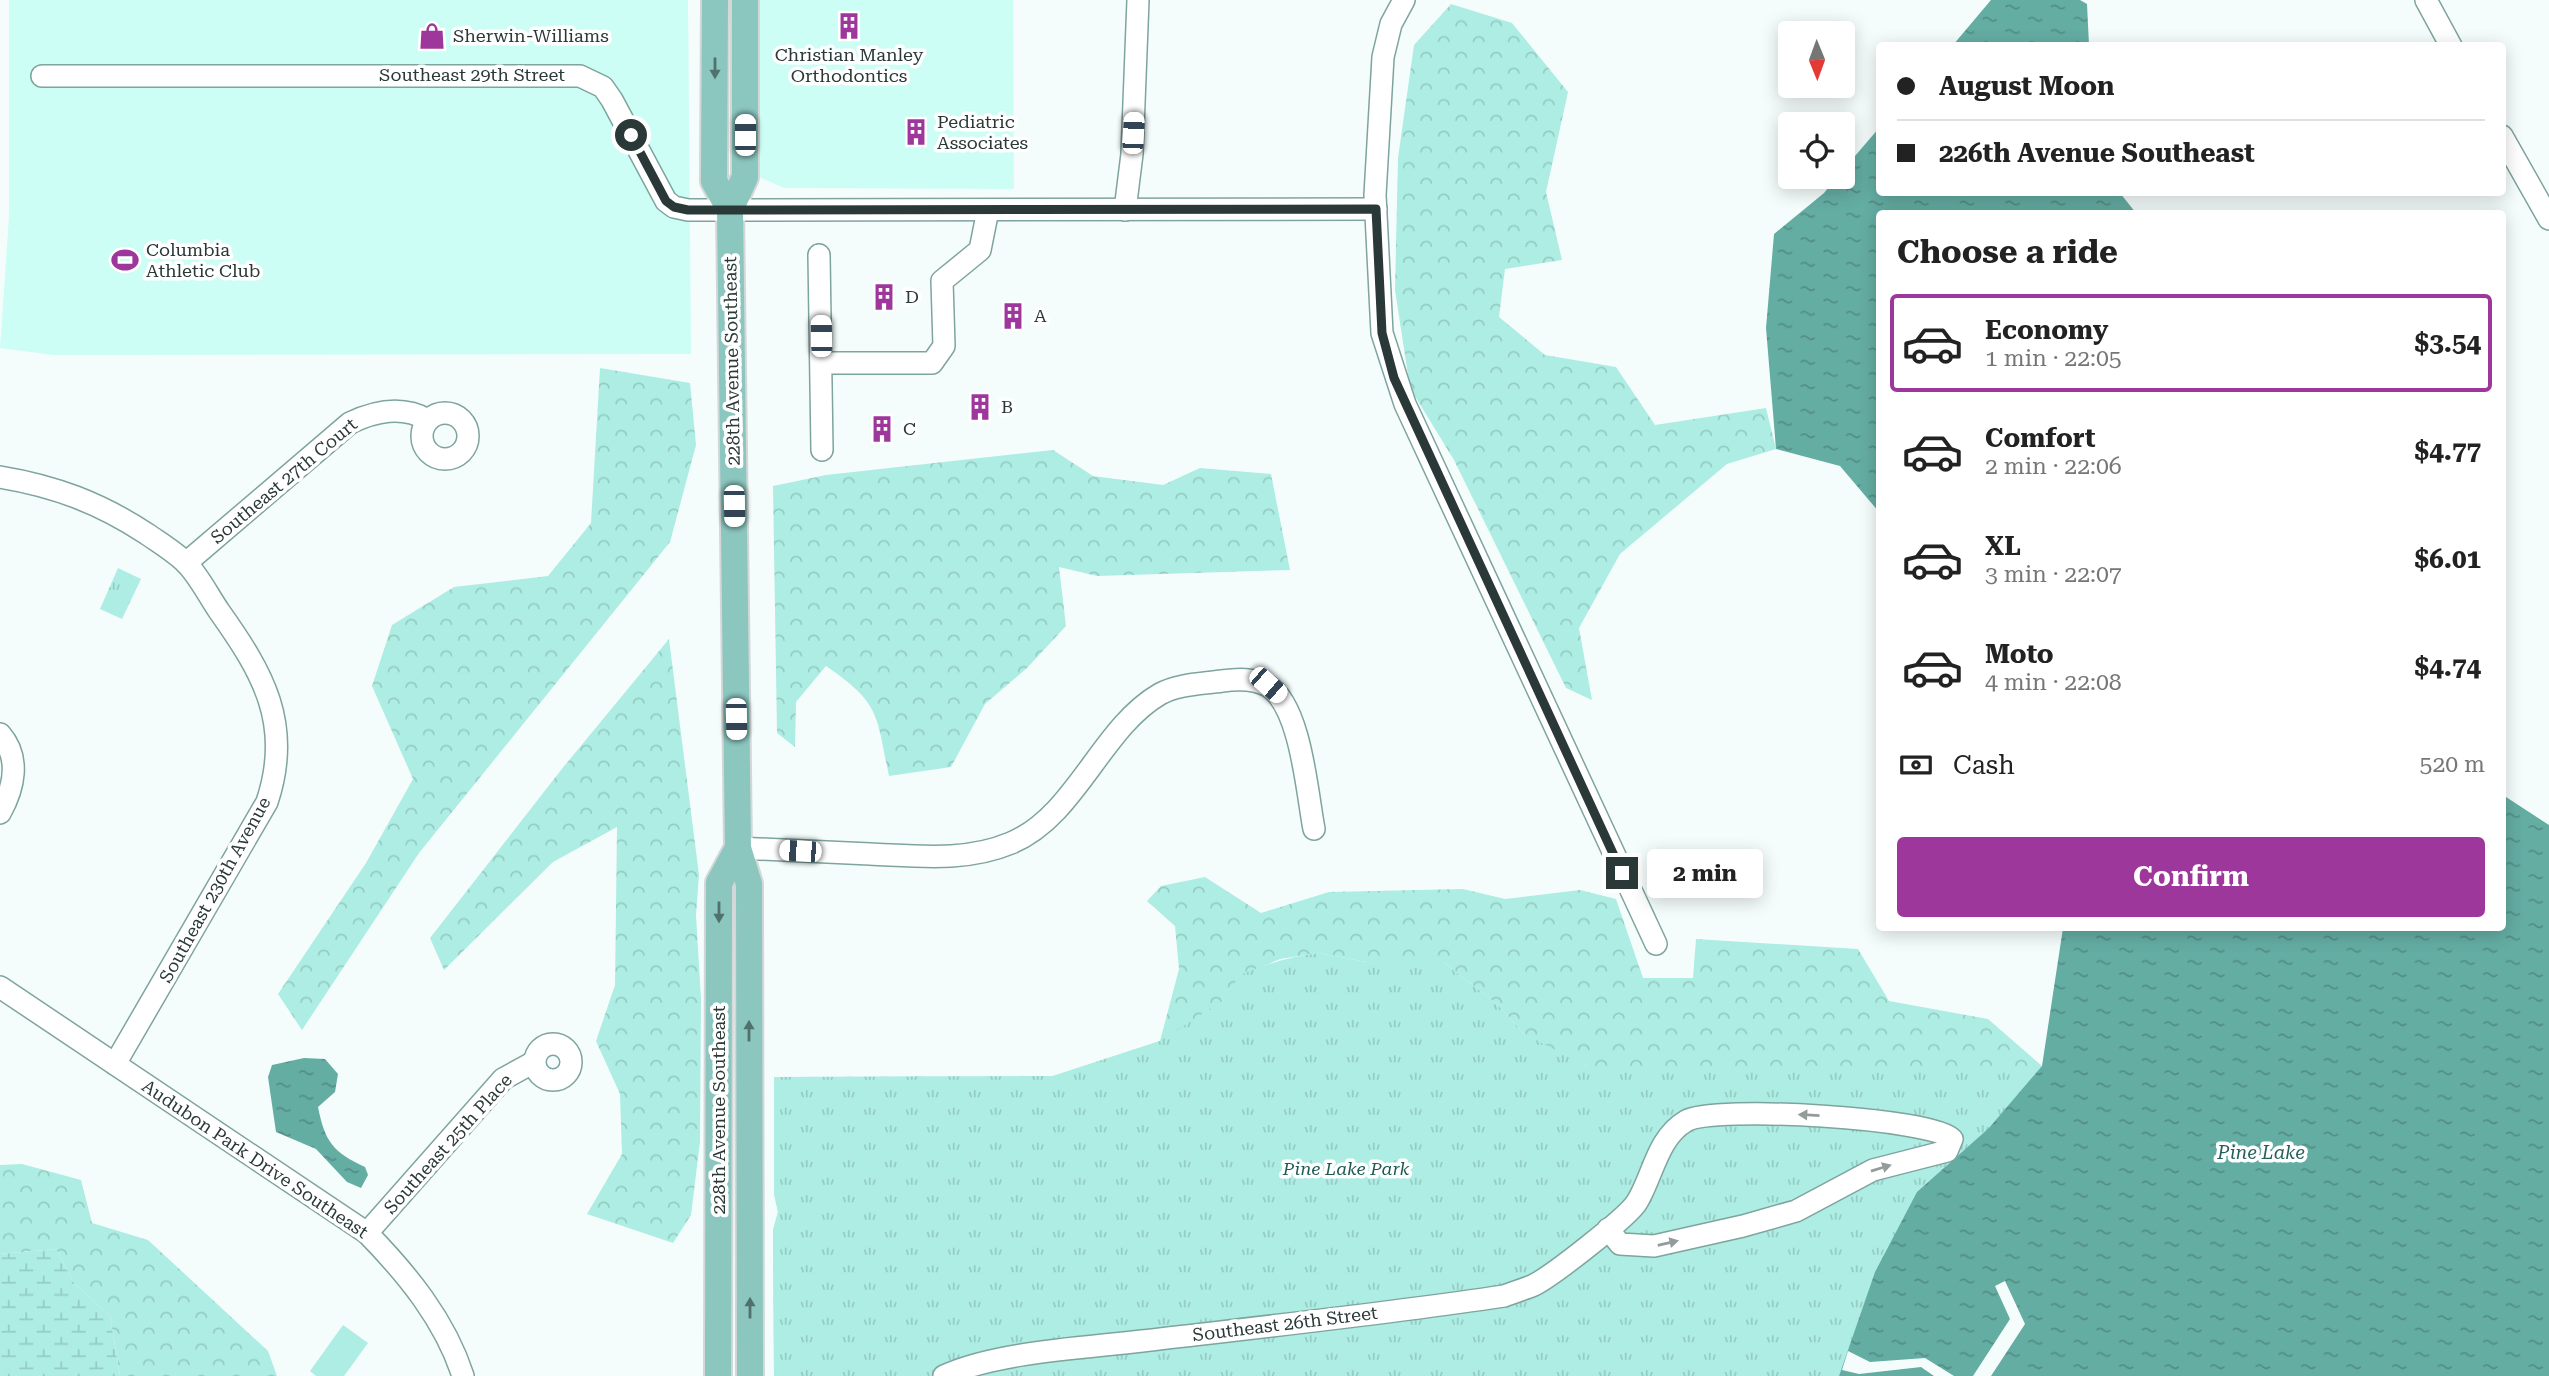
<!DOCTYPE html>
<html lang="en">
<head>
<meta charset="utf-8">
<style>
	:root { --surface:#fff; --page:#f2f2f2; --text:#222; --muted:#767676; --line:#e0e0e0; --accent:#9e379c }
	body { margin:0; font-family:"Roboto Serif",serif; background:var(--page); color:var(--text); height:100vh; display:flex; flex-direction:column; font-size:26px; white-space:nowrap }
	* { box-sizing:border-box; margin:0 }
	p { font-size:23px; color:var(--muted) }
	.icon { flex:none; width:38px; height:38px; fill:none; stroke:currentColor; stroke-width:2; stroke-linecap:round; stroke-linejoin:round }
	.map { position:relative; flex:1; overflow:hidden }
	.side { position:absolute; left:1876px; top:210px; width:630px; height:721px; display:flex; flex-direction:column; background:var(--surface); border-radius:7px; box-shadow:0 4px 18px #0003 }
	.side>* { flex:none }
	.banner { position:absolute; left:1876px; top:42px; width:630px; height:154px; border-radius:7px; box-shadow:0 4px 18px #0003; display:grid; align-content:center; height:154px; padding:0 21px; background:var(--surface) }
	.needle { width:46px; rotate:179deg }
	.controls { position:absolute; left:1778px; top:21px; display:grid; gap:14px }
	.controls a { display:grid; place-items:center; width:77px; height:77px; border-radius:7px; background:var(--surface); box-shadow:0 4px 18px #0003; font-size:35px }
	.end { position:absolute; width:32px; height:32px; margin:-16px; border:9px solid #2a3937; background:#fff; box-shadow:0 0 0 4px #fff }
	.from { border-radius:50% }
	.bubble { position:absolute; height:49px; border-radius:7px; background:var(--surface); box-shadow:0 4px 18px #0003; font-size:23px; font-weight:700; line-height:49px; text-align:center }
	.car { position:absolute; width:21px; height:42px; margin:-21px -10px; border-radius:9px; box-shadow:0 0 5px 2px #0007; background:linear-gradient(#fff 24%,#345 0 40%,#fff 0 76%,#345 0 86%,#fff 0) }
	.banner b { display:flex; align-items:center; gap:24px; height:66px; font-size:26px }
	.banner b+b { border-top:2px solid var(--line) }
	.banner i { width:18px; height:18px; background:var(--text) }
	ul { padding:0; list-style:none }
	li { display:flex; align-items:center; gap:21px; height:98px; margin:0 14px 10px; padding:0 7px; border:4px solid transparent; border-radius:7px }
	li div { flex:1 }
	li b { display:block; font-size:26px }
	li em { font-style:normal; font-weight:700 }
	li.current { border-color:var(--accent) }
	li>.icon { width:63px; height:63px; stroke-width:1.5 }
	h2 { padding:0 21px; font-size:32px; line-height:84px }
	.pay { display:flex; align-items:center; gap:18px; height:77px; padding:0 21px; font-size:26px }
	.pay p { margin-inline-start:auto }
	.button { display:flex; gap:14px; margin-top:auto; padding:14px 21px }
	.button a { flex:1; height:80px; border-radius:7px; background:var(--accent); color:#fff; font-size:28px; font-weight:700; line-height:80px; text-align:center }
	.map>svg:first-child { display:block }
</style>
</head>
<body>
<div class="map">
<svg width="2549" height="1376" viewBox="0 0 2549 1376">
	<defs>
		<pattern id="forest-crowns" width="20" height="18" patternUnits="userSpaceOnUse" patternTransform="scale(1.75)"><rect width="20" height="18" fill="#adede3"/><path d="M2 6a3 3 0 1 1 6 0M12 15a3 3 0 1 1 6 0" fill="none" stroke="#95ccc3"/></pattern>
		<pattern id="wetland-marsh" width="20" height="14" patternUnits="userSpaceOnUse" patternTransform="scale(1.75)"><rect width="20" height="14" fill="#adede3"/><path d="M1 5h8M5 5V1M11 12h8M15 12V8" fill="none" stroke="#95ccc3"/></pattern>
		<pattern id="park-tufts" width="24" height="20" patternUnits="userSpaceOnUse" patternTransform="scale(1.75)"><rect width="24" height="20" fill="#adede3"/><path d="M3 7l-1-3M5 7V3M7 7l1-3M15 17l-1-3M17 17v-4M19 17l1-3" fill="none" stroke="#95ccc3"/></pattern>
		<pattern id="water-ripples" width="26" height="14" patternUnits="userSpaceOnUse" patternTransform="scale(1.75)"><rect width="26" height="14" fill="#64ada3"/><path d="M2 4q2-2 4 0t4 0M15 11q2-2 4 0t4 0" fill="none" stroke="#538e86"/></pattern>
	</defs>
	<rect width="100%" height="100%" fill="#f5fdfc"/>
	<g fill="#ccfef6">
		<path d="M9 0H688L691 354 53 355 0 348 9 216Z"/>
		<path d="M756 0H1013L1014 189 784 188 759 177Z"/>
	</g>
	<path fill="#adede3" d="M343 1325 368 1343 344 1376H316L310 1371Z"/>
	<g fill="url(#forest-crowns)">
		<path d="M1451 4 1512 23 1568 92 1546 192 1562 260 1505 269 1499 317 1545 355 1616 367 1655 425 1766 408 1776 449 1727 464 1620 554 1579 628 1592 700 1566 688 1454 460 1410 388 1395 290 1398 158 1414 45Z"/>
		<path d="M600 368 690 383 696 445 670 542 419 853 302 1030 278 994 366 863 413 779 372 686 392 625 454 587 548 576 591 523Z"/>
		<path d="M1053 450 1093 476 1163 485 1200 468 1271 474 1290 570 1097 576 1059 567 1066 626 1027 668 985 704 951 767 889 776C876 714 881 704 826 666L796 702 795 747 777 733 773 486 826 475Z"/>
		<path d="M669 639 699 875 696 915 701 999 700 1142 691 1215 673 1243 587 1214 622 1154 620 1094 596 1041 615 985 617 827 553 862 444 970 430 938 561 770Z"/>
		<path d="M1205 877 1261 913 1329 892 1463 889 1505 899 1580 890 1616 899 1643 978H1693L1696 939 1858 949 1889 1001 1988 1019 2042 1066 1875 1272 1839 1376 1610 1067 1587 1066 1538 1043 1524 1034 1498 1005 1443 962H1366L1319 953 1280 959 1238 977 1255 983 774 1376 773 1230 778 1212 774 1194V1077L1053 1076 1160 1041 1179 969 1175 926 1147 901 1161 886Z"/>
		<path d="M22 1164 81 1180 92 1223 148 1240 268 1351 277 1376H120L110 1316 74 1283 56 1249 0 1254V1165Z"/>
	</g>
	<path fill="url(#wetland-marsh)" d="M56 1249 74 1283 110 1316 120 1376H0V1254Z"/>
	<g fill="url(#park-tufts)">
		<path d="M118 568 141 579 122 619 100 609Z"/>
		<path d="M1319 953 1366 962H1443L1498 1005 1524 1034 1587 1066H2042L1875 1272 1839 1376H774L773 1230 778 1212 774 1194V1077L1053 1076 1160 1041 1230 996 1237 977C1264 964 1289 957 1319 953Z"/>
	</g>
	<g fill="url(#water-ripples)">
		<path d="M1991 0H2080L2087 4 2089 45H1953Z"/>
		<path d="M1879 128 1880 192 2120 193 2136 213 1880 214 1879 512 1840 466 1776 449 1766 328 1774 234 1824 193 1837 177H1843V170Z"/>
		<path d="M2503 795 2549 825V1376H1839L1875 1272 1917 1192 1989 1128 2042 1066 2063 928H2502Z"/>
		<path d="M304 1058 325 1059 338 1074 335 1092 318 1107C325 1142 333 1152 365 1167L368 1175 361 1188 347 1182 316 1149 276 1132 268 1077 272 1065Z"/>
	</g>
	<g fill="#f5fdfc">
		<path d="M2005 1281 2025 1324 1991 1376H1973L2010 1319 1995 1286Z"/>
		<path d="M1848 1351 1870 1362 1925 1358 1954 1376H1934L1921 1367 1859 1374 1842 1370Z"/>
	</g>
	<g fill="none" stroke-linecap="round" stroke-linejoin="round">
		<defs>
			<g id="minor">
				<path d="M1404 0 1391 24 1383 57 1375 195 1382 333 1405 404 1656 944"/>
				<path d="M2426 0 2451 46"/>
				<path d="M42 76H580L603 87 612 100 666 201 674 207 688 210 1376 209"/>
				<path d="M2502 136 2549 219"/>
				<path d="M1125 210 1132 154 1138 0"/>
				<path d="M819 255 822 450"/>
				<path d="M822 363H932L944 346 942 281 980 250 988 210"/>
				<circle cx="445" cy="436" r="23"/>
				<path d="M0 477C55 486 100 503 147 534 160 543 175 552 186 563 199 576 208 595 219 611 263 673 293 724 267 802L115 1064"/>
				<path d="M186 563 350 423C375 411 402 405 428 420"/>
				<path d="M0 734C21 758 14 788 0 813"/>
				<path d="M738 848C782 850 826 852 870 854 918 856 966 862 1011 843 1076 816 1101 728 1160 694 1178 684 1201 684 1222 681 1237 679 1254 678 1268 686 1301 706 1307 793 1314 829"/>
				<path d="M0 987 367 1233C407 1274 445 1320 463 1376"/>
				<circle cx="553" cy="1062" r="18"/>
				<path d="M367 1233 503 1079 534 1062"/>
				<path d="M944 1376C996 1352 1083 1348 1142 1341 1262 1327 1384 1314 1504 1296 1514 1292 1525 1289 1534 1285 1552 1276 1628 1217 1637 1202 1653 1176 1657 1138 1686 1121 1714 1105 1933 1118 1952 1139L1947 1151 1873 1170 1796 1211 1743 1226 1654 1246 1620 1244 1608 1229"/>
			</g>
			<g id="major">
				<path d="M715 0 714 181 730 210"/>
				<path d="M745 0V177L730 210 738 848 749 884 750 1376"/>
				<path d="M718 1376 719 883 738 848"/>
			</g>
		</defs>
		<use href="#minor" stroke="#7ea49e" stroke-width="24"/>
		<use href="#major" stroke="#d4d7d7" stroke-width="30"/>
		<use href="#minor" stroke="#fff" stroke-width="21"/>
		<use href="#major" stroke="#8bc6bf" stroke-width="26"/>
	</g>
	<defs><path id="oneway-solid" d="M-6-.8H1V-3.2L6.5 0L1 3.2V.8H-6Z" transform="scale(1.75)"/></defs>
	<g fill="#51716d">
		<use href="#oneway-solid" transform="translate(715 68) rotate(90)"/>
		<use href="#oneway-solid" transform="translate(719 912) rotate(90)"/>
		<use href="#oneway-solid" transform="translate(749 1031) rotate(-90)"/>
		<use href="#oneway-solid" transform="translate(750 1308) rotate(-90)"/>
	</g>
	<g fill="#949c9b">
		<use href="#oneway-solid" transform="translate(1809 1115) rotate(-177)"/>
		<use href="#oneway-solid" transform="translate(1881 1168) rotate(-17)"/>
		<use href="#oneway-solid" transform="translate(1668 1243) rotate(-13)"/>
	</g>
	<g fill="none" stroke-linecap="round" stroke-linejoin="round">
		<path stroke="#2a3937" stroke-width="9" d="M631 135 666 201 674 207 688 210 1376 209 1382 333 1394 378 1622 873"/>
	</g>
	<defs>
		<symbol id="building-bare" viewBox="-9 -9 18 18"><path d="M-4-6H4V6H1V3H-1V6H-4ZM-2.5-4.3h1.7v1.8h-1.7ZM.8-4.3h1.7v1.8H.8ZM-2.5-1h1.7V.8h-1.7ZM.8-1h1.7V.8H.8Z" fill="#9e379c" stroke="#fff" stroke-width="2.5" paint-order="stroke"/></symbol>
		<symbol id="shop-bare" viewBox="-9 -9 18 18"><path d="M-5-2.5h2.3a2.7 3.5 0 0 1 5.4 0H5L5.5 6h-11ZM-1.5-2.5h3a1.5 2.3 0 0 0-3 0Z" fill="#9e379c" stroke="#fff" stroke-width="2.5" paint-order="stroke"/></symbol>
		<symbol id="stadium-bare" viewBox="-9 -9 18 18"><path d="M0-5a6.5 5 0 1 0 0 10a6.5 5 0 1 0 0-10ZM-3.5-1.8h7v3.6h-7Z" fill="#9e379c" stroke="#fff" stroke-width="2.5" paint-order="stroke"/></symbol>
	</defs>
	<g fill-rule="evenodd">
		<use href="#building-bare" x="830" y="7" width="38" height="38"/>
		<use href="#shop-bare" x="413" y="17" width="38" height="38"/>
		<use href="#building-bare" x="897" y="113" width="38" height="38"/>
		<use href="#stadium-bare" x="106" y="241" width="38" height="38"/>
		<use href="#building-bare" x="865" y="278" width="38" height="38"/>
		<use href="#building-bare" x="994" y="297" width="38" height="38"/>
		<use href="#building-bare" x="961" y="388" width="38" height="38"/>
		<use href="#building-bare" x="863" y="410" width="38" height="38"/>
	</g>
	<g text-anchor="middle" stroke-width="7" stroke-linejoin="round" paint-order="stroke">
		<g font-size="18" fill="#2a3937" stroke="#fff" text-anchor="start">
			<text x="453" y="42">Sherwin-Williams</text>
			<text x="849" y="61" text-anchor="middle">Christian Manley<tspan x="849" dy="21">Orthodontics</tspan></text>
			<text x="937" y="128">Pediatric<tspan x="937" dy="21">Associates</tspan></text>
			<text x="146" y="256">Columbia<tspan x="146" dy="21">Athletic Club</tspan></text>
			<text x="905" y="303">D</text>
			<text x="1034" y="322">A</text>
			<text x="1001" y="413">B</text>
			<text x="903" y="435">C</text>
		</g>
		<g font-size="18" fill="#2a3937" stroke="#fff">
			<text x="472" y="81">Southeast 29th Street</text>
			<text transform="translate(732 361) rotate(-91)" y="6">228th Avenue Southeast</text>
			<text transform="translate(284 481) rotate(-40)" y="6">Southeast 27th Court</text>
			<text transform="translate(215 890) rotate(-61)" y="6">Southeast 230th Avenue</text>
			<text transform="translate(719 1110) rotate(-90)" y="6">228th Avenue Southeast</text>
			<text transform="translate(448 1144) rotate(-48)" y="6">Southeast 25th Place</text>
			<text transform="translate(255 1159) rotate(34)" y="6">Audubon Park Drive Southeast</text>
			<text transform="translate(1285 1324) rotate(-7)" y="6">Southeast 26th Street</text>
		</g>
		<g font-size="18" font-style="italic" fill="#1c5a52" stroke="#fff">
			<text x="1346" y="1175">Pine Lake Park</text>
		</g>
		<g font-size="19" font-style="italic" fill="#25615a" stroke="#fff">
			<text x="2261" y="1159">Pine Lake</text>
		</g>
	</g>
</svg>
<div class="controls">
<a><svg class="needle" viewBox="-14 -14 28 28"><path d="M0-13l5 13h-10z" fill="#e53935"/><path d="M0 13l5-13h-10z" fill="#767676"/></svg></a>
<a><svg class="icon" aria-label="locate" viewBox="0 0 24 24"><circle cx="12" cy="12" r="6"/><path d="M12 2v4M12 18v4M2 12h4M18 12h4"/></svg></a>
</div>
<i class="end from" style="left:631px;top:135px"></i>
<i class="end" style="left:1622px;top:873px"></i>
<div class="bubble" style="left:1647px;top:849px;width:116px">2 min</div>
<i class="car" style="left:1133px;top:133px;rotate:3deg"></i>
<i class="car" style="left:745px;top:135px;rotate:0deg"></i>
<i class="car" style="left:821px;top:336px;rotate:359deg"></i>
<i class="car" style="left:734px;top:506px;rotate:179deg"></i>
<i class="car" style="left:1268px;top:685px;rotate:131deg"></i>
<i class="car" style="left:736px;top:719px;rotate:179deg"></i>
<i class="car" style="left:800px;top:851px;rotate:273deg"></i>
<div class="banner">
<b><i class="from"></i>August Moon</b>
<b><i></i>226th Avenue Southeast</b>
</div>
<section class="side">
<h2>Choose a ride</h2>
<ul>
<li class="current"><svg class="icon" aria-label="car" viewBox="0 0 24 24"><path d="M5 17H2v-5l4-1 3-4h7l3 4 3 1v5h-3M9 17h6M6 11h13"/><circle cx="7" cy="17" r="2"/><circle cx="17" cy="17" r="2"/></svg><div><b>Economy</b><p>1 min · 22:05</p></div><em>$3.54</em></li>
<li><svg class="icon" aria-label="car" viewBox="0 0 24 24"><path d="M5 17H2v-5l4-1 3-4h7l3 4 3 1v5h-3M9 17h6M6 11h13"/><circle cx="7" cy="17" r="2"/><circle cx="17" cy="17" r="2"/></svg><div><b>Comfort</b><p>2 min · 22:06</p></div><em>$4.77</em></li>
<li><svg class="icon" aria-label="car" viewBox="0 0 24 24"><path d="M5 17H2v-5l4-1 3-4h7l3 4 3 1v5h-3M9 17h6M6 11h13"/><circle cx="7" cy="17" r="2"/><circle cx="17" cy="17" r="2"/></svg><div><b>XL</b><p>3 min · 22:07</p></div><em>$6.01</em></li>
<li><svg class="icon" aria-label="car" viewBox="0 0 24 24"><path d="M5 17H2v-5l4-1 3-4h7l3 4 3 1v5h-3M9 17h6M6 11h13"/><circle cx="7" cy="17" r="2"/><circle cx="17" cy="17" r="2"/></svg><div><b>Moto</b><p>4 min · 22:08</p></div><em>$4.74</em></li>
</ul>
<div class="pay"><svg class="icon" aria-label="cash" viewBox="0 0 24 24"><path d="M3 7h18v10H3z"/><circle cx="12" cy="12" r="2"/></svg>Cash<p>520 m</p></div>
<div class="button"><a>Confirm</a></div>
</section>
</div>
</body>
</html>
